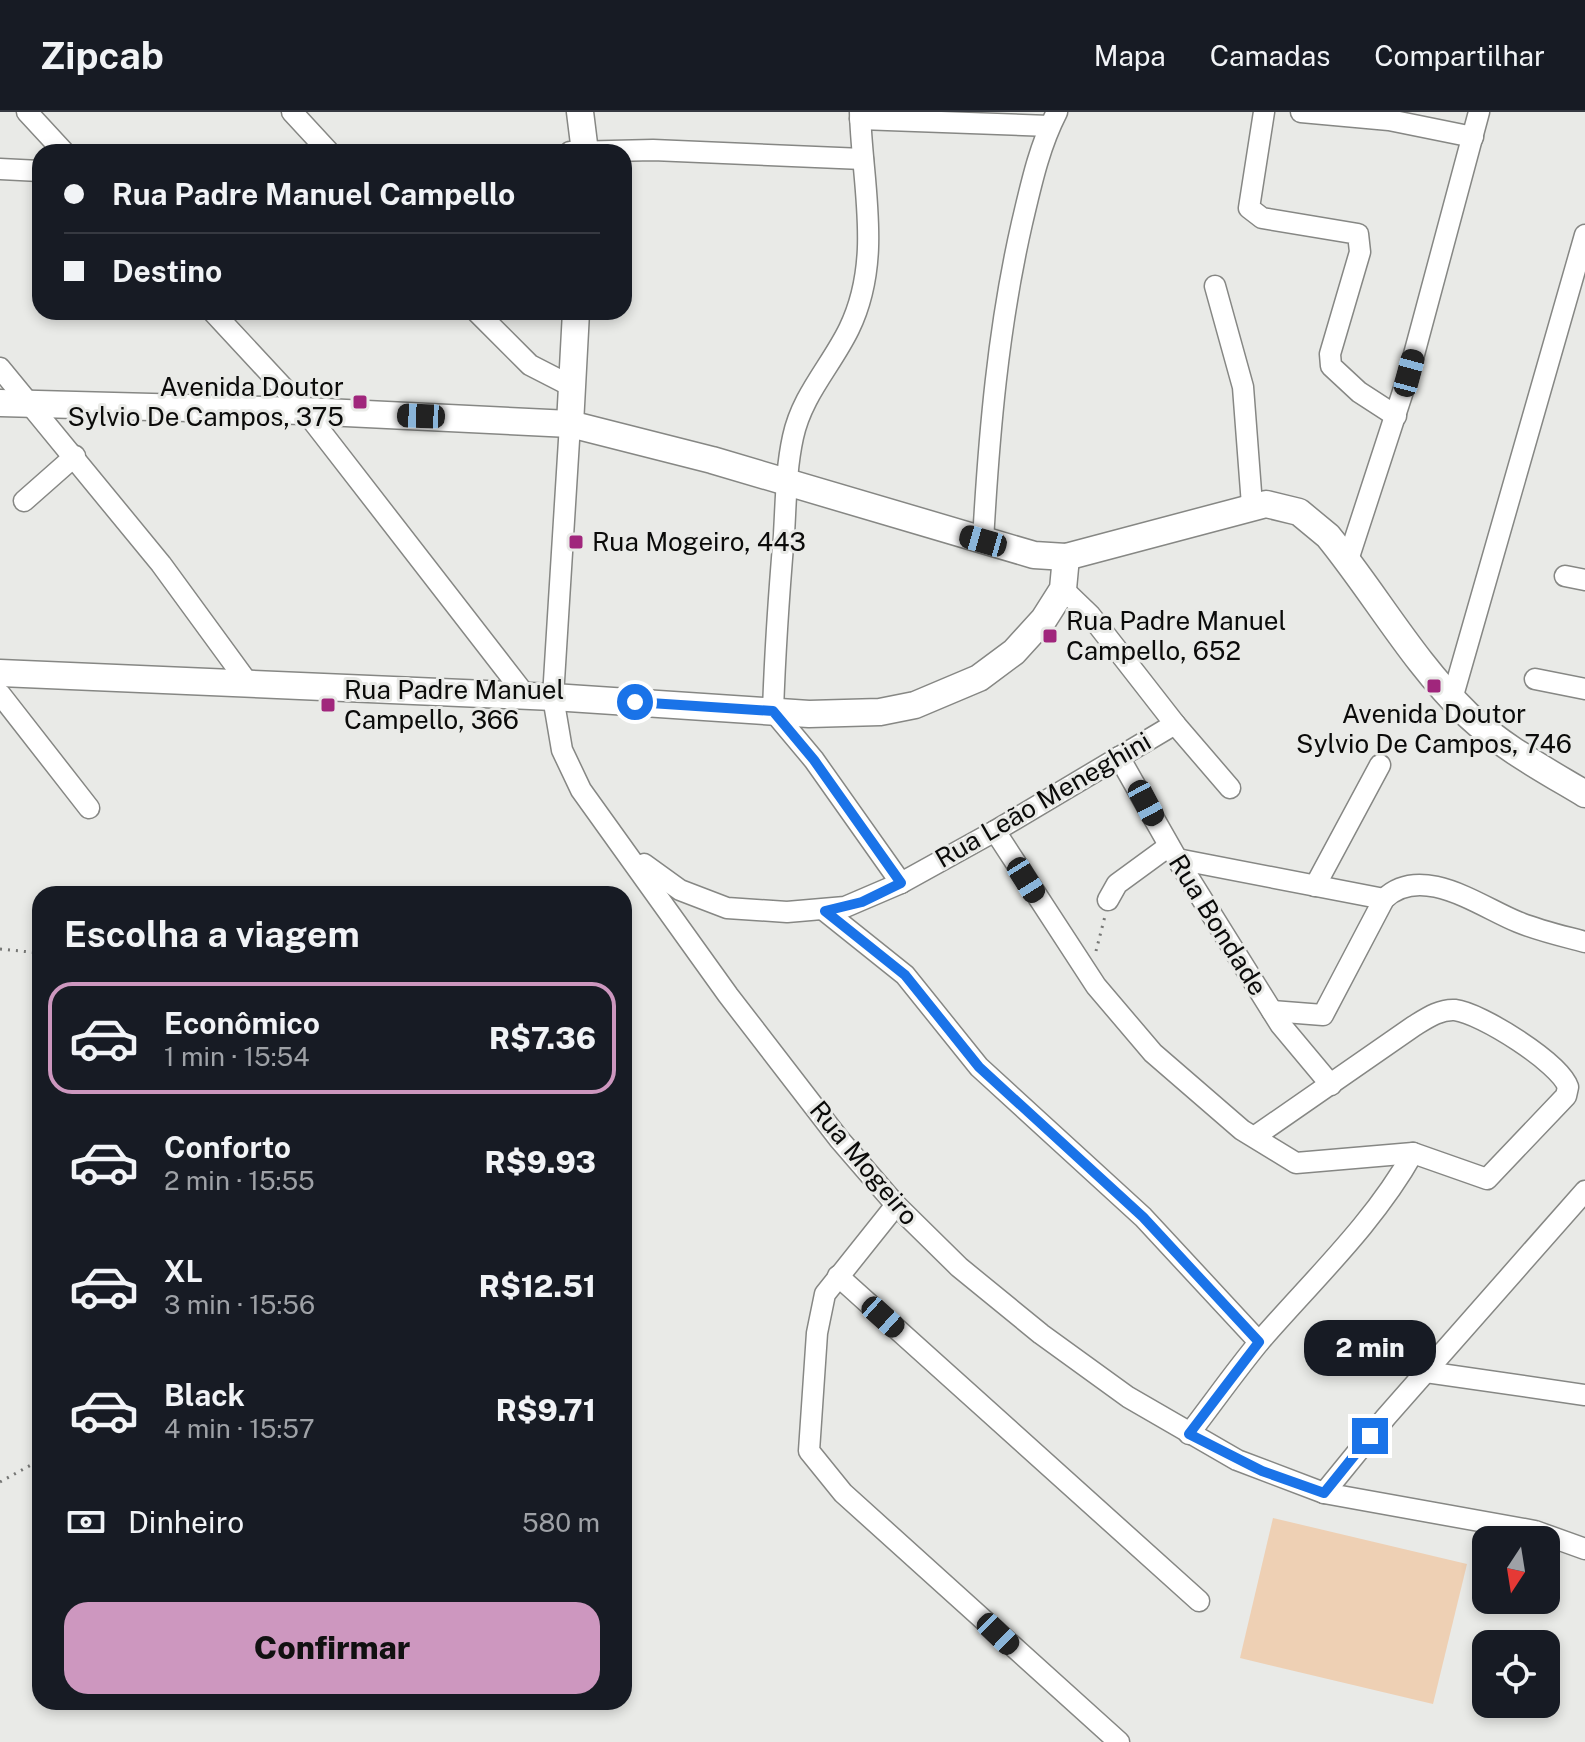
<!DOCTYPE html>
<html lang="pt">
<head>
<meta charset="utf-8">
<style>
	:root { --surface:#171b24; --page:#242831; --text:#f1f3f6; --muted:#9ea1a6; --line:#363941; --accent:#cd97bf }
	body { margin:0; font-family:"Public Sans",sans-serif; background:var(--page); color:var(--text); height:100vh; display:flex; flex-direction:column; font-size:30px; white-space:nowrap }
	* { box-sizing:border-box; margin:0 }
	p { font-size:26px; color:var(--muted) }
	.icon { flex:none; width:44px; height:44px; fill:none; stroke:currentColor; stroke-width:2; stroke-linecap:round; stroke-linejoin:round }
	.map { position:relative; flex:1; overflow:hidden }
	.details { position:absolute; left:32px; top:774px; width:600px; height:824px; display:flex; flex-direction:column; background:var(--surface); border-radius:24px; box-shadow:0 4px 12px #0003 }
	.details>* { flex:none }
	.top-card { position:absolute; left:32px; top:32px; width:600px; height:176px; border-radius:24px; box-shadow:0 4px 12px #0003; display:grid; align-content:center; height:176px; padding:0 32px; background:var(--surface) }
	.needle { width:52px; rotate:192deg }
	.controls { position:absolute; left:1472px; top:1414px; display:grid; gap:16px }
	.controls a { display:grid; place-items:center; width:88px; height:88px; border-radius:16px; background:var(--surface); box-shadow:0 4px 12px #0003; font-size:40px }
	.end { position:absolute; width:36px; height:36px; margin:-18px; border:10px solid #1a73e8; background:#fff; box-shadow:0 0 0 4px #fff }
	.from { border-radius:50% }
	.bubble { position:absolute; height:56px; border-radius:24px; background:var(--surface); box-shadow:0 4px 12px #0003; font-size:26px; font-weight:800; line-height:56px; text-align:center }
	.car { position:absolute; width:24px; height:48px; margin:-24px -12px; border-radius:10px; box-shadow:0 0 6px 2px #0007; background:linear-gradient(#222 24%,#8ab4d8 0 40%,#222 0 76%,#8ab4d8 0 86%,#222 0) }
	.top-card b { display:flex; align-items:center; gap:28px; height:76px; font-size:30px }
	.top-card b+b { border-top:2px solid var(--line) }
	.top-card i { width:20px; height:20px; background:var(--text) }
	ul { padding:0; list-style:none }
	li { display:flex; align-items:center; gap:24px; height:112px; margin:0 16px 12px; padding:0 16px; border:4px solid transparent; border-radius:24px }
	li div { flex:1 }
	li b { display:block; font-size:30px }
	li em { font-style:normal; font-weight:800 }
	li.current { border-color:var(--accent) }
	li>.icon { width:72px; height:72px; stroke-width:1.5 }
	h2 { padding:0 32px; font-size:36px; line-height:96px }
	.pay { display:flex; align-items:center; gap:20px; height:88px; padding:0 32px; font-size:30px }
	.pay p { margin-inline-start:auto }
	.button { display:flex; gap:16px; margin-top:auto; padding:16px 32px }
	.button a { flex:1; height:92px; border-radius:24px; background:var(--accent); color:#111; font-size:32px; font-weight:800; line-height:92px; text-align:center }
	header { display:flex; align-items:center; gap:48px; box-sizing:border-box; height:112px; padding:0 40px; background:var(--surface); border-bottom:2px solid var(--line) }
	header strong { font-size:38px }
	nav { display:flex; gap:44px; margin-inline-start:auto; font-size:28px }
	.map>svg:first-child { display:block }
</style>
</head>
<body>
<header>
<strong>Zipcab</strong>
<nav><a>Mapa</a><a>Camadas</a><a>Compartilhar</a></nav>
</header>
<div class="map">
<svg width="1585" height="1630" viewBox="0 0 1585 1630">
	<rect width="100%" height="100%" fill="#e9eae7"/>
	<path fill="#eed0b4" d="M1273 1406 1467 1452 1433 1592 1240 1546Z"/>
	<g fill="none" stroke-linecap="round" stroke-linejoin="round">
		<defs>
			<g id="minor">
				<path d="M27 0 64 40"/>
				<path d="M292 0 329 40"/>
				<path d="M860 0C862 73 883 147 849 217 831 254 802 283 793 325 786 357 786 389 784 422 779 481 775 540 773 599L814 648 901 771"/>
				<path d="M1264 0 1249 96 1262 106 1358 122 1360 140 1330 242 1331 254 1359 280 1396 304"/>
				<path d="M1301 0 1389 8 1473 25"/>
				<path d="M860 7 1049 14"/>
				<path d="M570 40 653 38 863 47"/>
				<path d="M0 57 40 59"/>
				<path d="M1215 174 1243 275 1252 393"/>
				<path d="M213 200 305 299 526 584"/>
				<path d="M477 200 530 253 571 274"/>
				<path d="M0 256 161 452 248 571"/>
				<path d="M570 312 553 585 562 638 581 678 728 883 839 1027 896 1093 959 1155 1041 1222 1128 1285 1237 1348 1324 1381 1535 1419 1585 1437"/>
				<path d="M24 389 75 344"/>
				<path d="M983 429C989 322 998 216 1022 111 1031 73 1039 35 1057 0"/>
				<path d="M1348 448 1409 261 1479 0"/>
				<path d="M1565 464 1585 468"/>
				<path d="M1535 567 1585 577"/>
				<path d="M0 582 89 696"/>
				<path d="M1452 587 1585 123"/>
				<path d="M1175 612 1230 676"/>
				<path d="M1119 645 1177 747 1280 912 1331 973"/>
				<path d="M995 719 1096 874 1153 941 1242 1018 1296 1051 1413 1041 1487 1067 1566 984 1568 975C1560 951 1481 901 1455 898 1440 897 1427 906 1414 914L1254 1025"/>
				<path d="M1177 747 1384 787"/>
				<path d="M644 752 680 778 727 796 787 800 845 795 901 771 995 719 1175 612 1090 503 1063 477"/>
				<path d="M1315 774 1380 653"/>
				<path d="M1108 788 1117 772 1169 734"/>
				<path d="M825 799 905 863 979 955 1143 1105 1259 1230"/>
				<path d="M1272 899 1323 903 1384 787C1422 750 1482 796 1518 810 1540 819 1563 824 1585 830"/>
				<path d="M896 1093 825 1182 817 1221 809 1339 843 1381 1119 1630"/>
				<path d="M838 1164 1199 1489"/>
				<path d="M1426 1260 1585 1283"/>
				<path d="M1189 1322C1213 1291 1236 1258 1261 1228 1313 1168 1374 1111 1413 1041"/>
				<path d="M1324 1381 1386 1305 1585 1079"/>
			</g>
			<g id="major">
				<path d="M580 0 585 40"/>
				<path d="M0 291 305 299 570 312 712 348 1034 443 1066 445 1266 392 1299 400 1328 424C1376 483 1413 550 1468 603 1502 635 1545 658 1585 682"/>
				<path d="M570 312 576 200"/>
				<path d="M0 561 553 585 809 602 880 600 915 593 979 566 1014 540 1044 507 1063 477 1066 445"/>
			</g>
		</defs>
		<use href="#minor" stroke="#868784" stroke-width="23"/>
		<use href="#major" stroke="#868784" stroke-width="29"/>
		<g stroke="#757674" stroke-width="3" stroke-dasharray="2 6" stroke-linecap="butt">
			<path d="M0 837 40 841"/>
			<path d="M1096 839 1105 804"/>
			<path d="M0 1370 40 1348"/>
		</g>
		<use href="#minor" stroke="#fff" stroke-width="20"/>
		<use href="#major" stroke="#fff" stroke-width="26"/>
	</g>
	<g fill="none" stroke-linecap="round" stroke-linejoin="round">
		<path stroke="#1a73e8" stroke-width="10" d="M635 590 773 599 814 648 901 771 862 790 825 799 905 863 979 955 1143 1105 1259 1230 1189 1322 1262 1359 1324 1381 1370 1324"/>
	</g>
	<g fill="#a0267c" stroke="#e9eae7" stroke-width="3">
		<rect x="352" y="282" width="16" height="16" rx="4"/>
		<rect x="568" y="422" width="16" height="16" rx="4"/>
		<rect x="1042" y="516" width="16" height="16" rx="4"/>
		<rect x="1426" y="566" width="16" height="16" rx="4"/>
		<rect x="320" y="585" width="16" height="16" rx="4"/>
	</g>
	<g text-anchor="middle" stroke-width="6" stroke-linejoin="round" paint-order="stroke">
		<g font-size="26" fill="#0b0b0a" stroke="#e9eae7" text-anchor="start">
			<text x="344" y="284" text-anchor="end">Avenida Doutor<tspan x="344" dy="30">Sylvio De Campos, 375</tspan></text>
			<text x="592" y="439">Rua Mogeiro, 443</text>
			<text x="1066" y="518">Rua Padre Manuel<tspan x="1066" dy="30">Campello, 652</tspan></text>
			<text x="344" y="587">Rua Padre Manuel<tspan x="344" dy="30">Campello, 366</tspan></text>
			<text x="1434" y="611" text-anchor="middle">Avenida Doutor<tspan x="1434" dy="30">Sylvio De Campos, 746</tspan></text>
		</g>
		<g font-size="26" fill="#0b0b0a" stroke="#e9eae7">
			<text transform="translate(1043 688) rotate(-30)" y="9">Rua Leão Meneghini</text>
			<text transform="translate(1218 813) rotate(58)" y="9">Rua Bondade</text>
			<text transform="translate(864 1051) rotate(50)" y="9">Rua Mogeiro</text>
		</g>
	</g>
</svg>
<div class="controls">
<a><svg class="needle" viewBox="-14 -14 28 28"><path d="M0-13l5 13h-10z" fill="#e53935"/><path d="M0 13l5-13h-10z" fill="#9ea1a6"/></svg></a>
<a><svg class="icon" aria-label="locate" viewBox="0 0 24 24"><circle cx="12" cy="12" r="6"/><path d="M12 2v4M12 18v4M2 12h4M18 12h4"/></svg></a>
</div>
<i class="end from" style="left:635px;top:590px"></i>
<i class="end" style="left:1370px;top:1324px"></i>
<div class="bubble" style="left:1304px;top:1208px;width:132px">2 min</div>
<i class="car" style="left:1409px;top:261px;rotate:15deg"></i>
<i class="car" style="left:421px;top:304px;rotate:272deg"></i>
<i class="car" style="left:983px;top:429px;rotate:286deg"></i>
<i class="car" style="left:1146px;top:691px;rotate:152deg"></i>
<i class="car" style="left:1026px;top:768px;rotate:148deg"></i>
<i class="car" style="left:883px;top:1205px;rotate:132deg"></i>
<i class="car" style="left:998px;top:1522px;rotate:134deg"></i>
<div class="top-card">
<b><i class="from"></i>Rua Padre Manuel Campello</b>
<b><i></i>Destino</b>
</div>
<section class="details">
<h2>Escolha a viagem</h2>
<ul>
<li class="current"><svg class="icon" aria-label="car" viewBox="0 0 24 24"><path d="M5 17H2v-5l4-1 3-4h7l3 4 3 1v5h-3M9 17h6M6 11h13"/><circle cx="7" cy="17" r="2"/><circle cx="17" cy="17" r="2"/></svg><div><b>Econômico</b><p>1 min · 15:54</p></div><em>R$7.36</em></li>
<li><svg class="icon" aria-label="car" viewBox="0 0 24 24"><path d="M5 17H2v-5l4-1 3-4h7l3 4 3 1v5h-3M9 17h6M6 11h13"/><circle cx="7" cy="17" r="2"/><circle cx="17" cy="17" r="2"/></svg><div><b>Conforto</b><p>2 min · 15:55</p></div><em>R$9.93</em></li>
<li><svg class="icon" aria-label="car" viewBox="0 0 24 24"><path d="M5 17H2v-5l4-1 3-4h7l3 4 3 1v5h-3M9 17h6M6 11h13"/><circle cx="7" cy="17" r="2"/><circle cx="17" cy="17" r="2"/></svg><div><b>XL</b><p>3 min · 15:56</p></div><em>R$12.51</em></li>
<li><svg class="icon" aria-label="car" viewBox="0 0 24 24"><path d="M5 17H2v-5l4-1 3-4h7l3 4 3 1v5h-3M9 17h6M6 11h13"/><circle cx="7" cy="17" r="2"/><circle cx="17" cy="17" r="2"/></svg><div><b>Black</b><p>4 min · 15:57</p></div><em>R$9.71</em></li>
</ul>
<div class="pay"><svg class="icon" aria-label="cash" viewBox="0 0 24 24"><path d="M3 7h18v10H3z"/><circle cx="12" cy="12" r="2"/></svg>Dinheiro<p>580 m</p></div>
<div class="button"><a>Confirmar</a></div>
</section>
</div>
</body>
</html>
